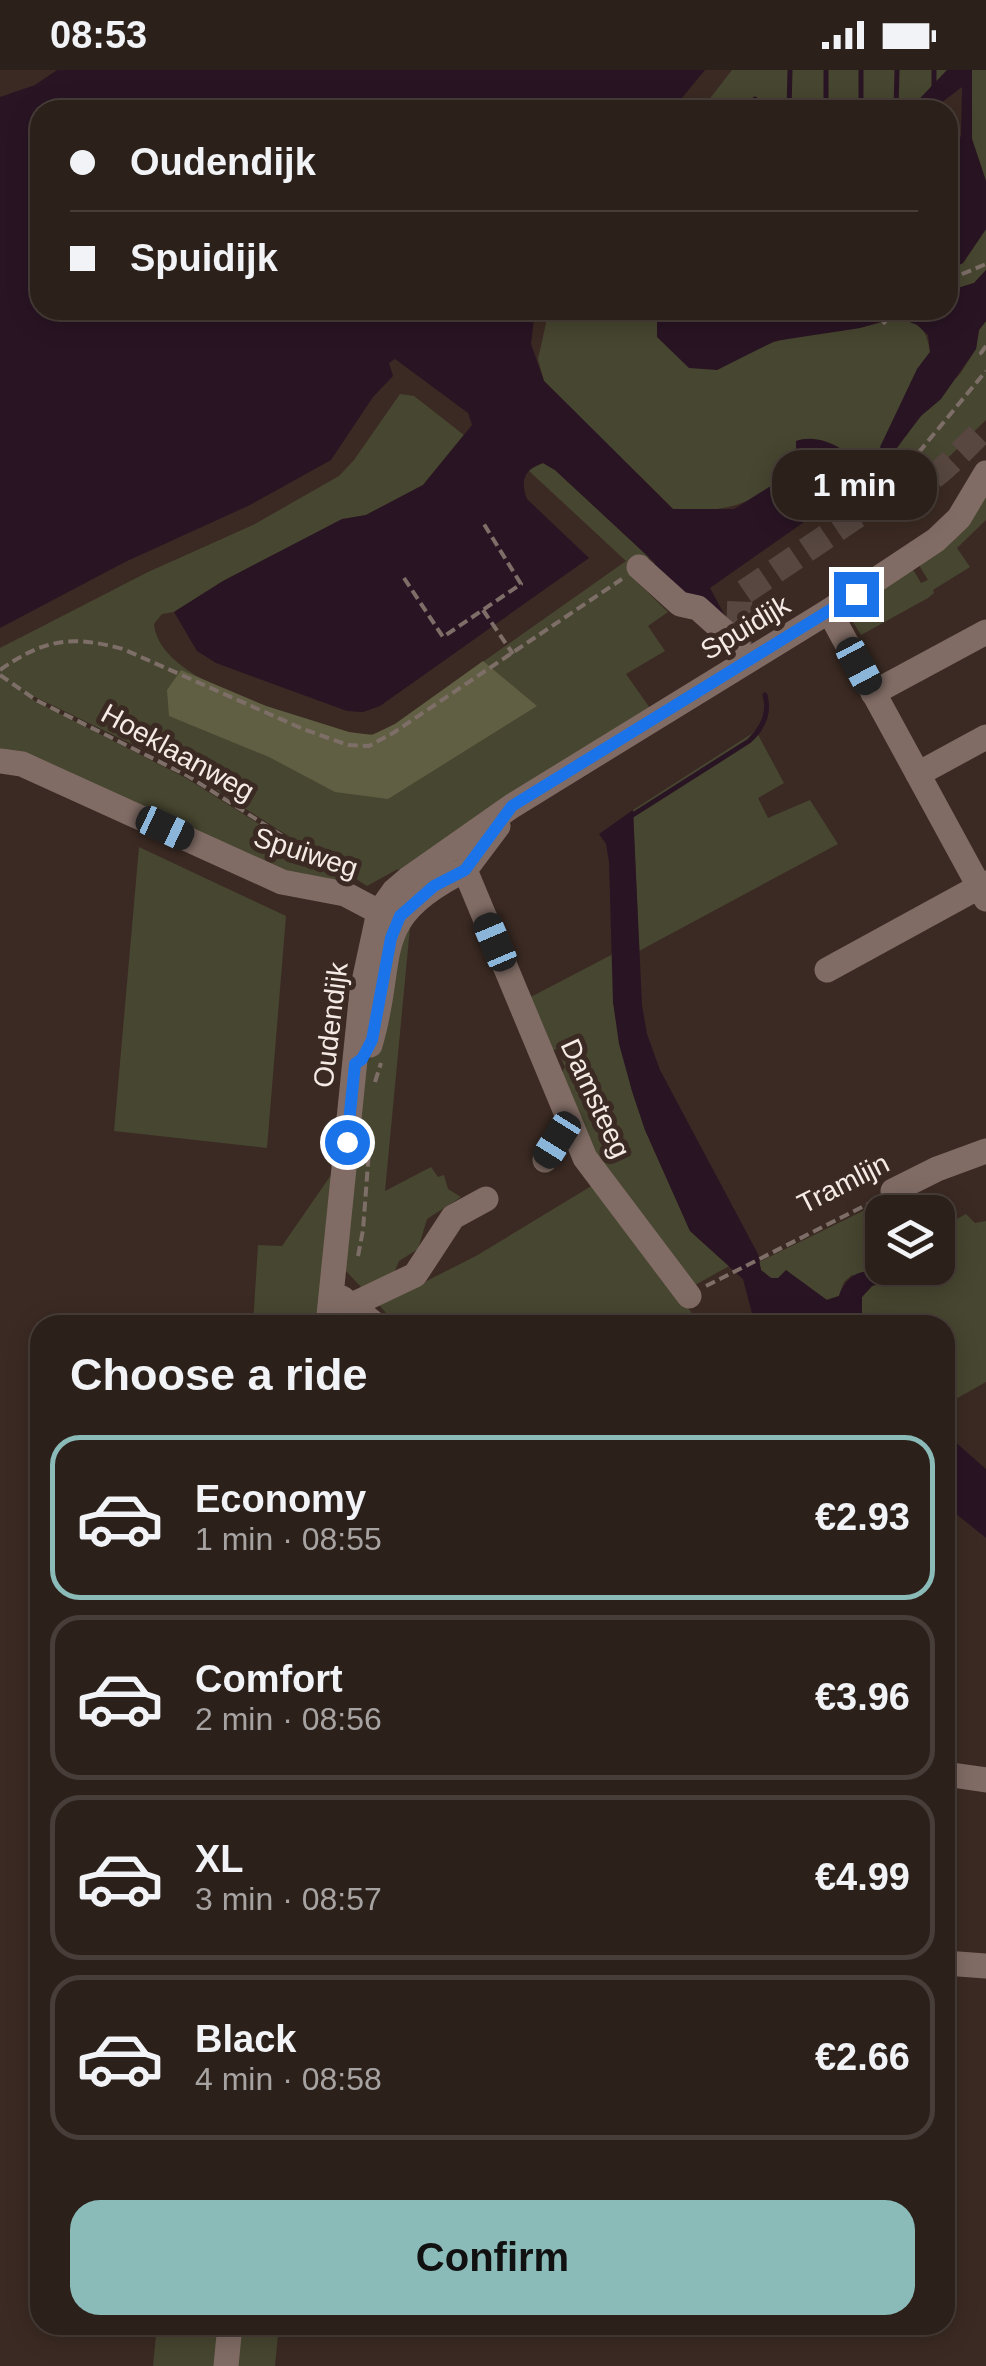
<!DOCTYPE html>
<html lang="en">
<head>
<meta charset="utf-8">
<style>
	:root { --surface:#2c201a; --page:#342823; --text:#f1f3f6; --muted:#a6a3a2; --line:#483e39; --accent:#8bbbb9 }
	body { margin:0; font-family:Helvetica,sans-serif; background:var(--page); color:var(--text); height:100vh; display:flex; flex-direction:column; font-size:38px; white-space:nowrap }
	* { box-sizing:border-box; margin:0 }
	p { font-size:32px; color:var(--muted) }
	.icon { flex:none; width:55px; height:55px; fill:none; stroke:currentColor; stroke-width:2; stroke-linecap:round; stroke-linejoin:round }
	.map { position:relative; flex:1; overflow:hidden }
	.drawer { position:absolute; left:30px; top:1245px; width:925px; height:1020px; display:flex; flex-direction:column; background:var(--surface); border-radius:30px; box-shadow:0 5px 25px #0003,0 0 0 2px var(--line) }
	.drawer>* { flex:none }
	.guide { position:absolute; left:30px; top:30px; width:928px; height:220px; border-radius:30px; box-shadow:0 5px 25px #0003,0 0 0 2px var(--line); display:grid; align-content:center; height:220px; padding:0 40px; background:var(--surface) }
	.buttons { position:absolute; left:865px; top:1125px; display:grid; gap:20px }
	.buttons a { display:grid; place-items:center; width:90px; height:90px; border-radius:20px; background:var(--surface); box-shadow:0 5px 25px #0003,0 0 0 2px var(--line); font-size:50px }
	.end { position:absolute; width:45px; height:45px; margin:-22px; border:12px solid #1a73e8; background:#fff; box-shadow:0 0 0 5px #fff }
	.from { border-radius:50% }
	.bubble { position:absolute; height:70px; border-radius:30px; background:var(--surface); box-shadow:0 5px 25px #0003,0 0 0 2px var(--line); font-size:32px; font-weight:600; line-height:70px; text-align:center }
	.car { position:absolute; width:30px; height:60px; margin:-30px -15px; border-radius:12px; box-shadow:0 0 8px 2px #0007; background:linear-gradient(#222 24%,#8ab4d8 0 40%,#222 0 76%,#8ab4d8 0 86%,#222 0) }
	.guide b { display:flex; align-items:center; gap:35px; height:95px; font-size:38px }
	.guide b+b { border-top:2px solid var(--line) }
	.guide i { width:25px; height:25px; background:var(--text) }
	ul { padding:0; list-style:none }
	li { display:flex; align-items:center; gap:30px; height:165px; margin:0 20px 15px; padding:0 20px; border:5px solid var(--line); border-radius:30px }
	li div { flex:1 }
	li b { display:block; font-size:38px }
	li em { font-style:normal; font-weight:600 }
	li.on { border-color:var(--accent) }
	li>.icon { width:90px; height:90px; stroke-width:1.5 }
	h2 { padding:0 40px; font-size:45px; line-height:120px }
	.action { display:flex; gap:20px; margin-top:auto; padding:20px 40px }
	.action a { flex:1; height:115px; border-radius:30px; background:var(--accent); color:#111; font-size:40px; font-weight:600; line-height:115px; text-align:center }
	.status { display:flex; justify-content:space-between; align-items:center; height:70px; padding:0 50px; background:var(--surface); direction:ltr }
	.status svg { height:28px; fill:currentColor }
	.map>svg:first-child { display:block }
</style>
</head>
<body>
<div class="status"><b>08:53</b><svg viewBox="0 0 49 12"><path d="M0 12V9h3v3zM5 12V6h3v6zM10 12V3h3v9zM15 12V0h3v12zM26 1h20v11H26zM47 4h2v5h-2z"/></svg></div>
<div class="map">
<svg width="986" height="2296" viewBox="0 0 986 2296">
	<rect width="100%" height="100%" fill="#3b2a23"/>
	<g fill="#474630">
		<path d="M732 0H947L909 40H701Z"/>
		<path d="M972 0H986V111L972 69Z"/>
		<path d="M986 159V200L974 213 948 221V200L963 193Z"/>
		<path d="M549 240H657V267L717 300C737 290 759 276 781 270 806 263 832 263 858 258 889 252 924 234 930 282 906 311 901 343 896 379L921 345 960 304 976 279 979 260 986 251V350C953 381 922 424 874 427L861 411 867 401 796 386C771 433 723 445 673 439L544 311 538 289Z"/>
		<path d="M400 324 414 326 464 365 423 415 366 445 342 450 223 511 174 542 162 544 154 554C159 608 269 637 313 651 330 656 355 668 374 664 381 662 389 657 395 654L626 491 528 400 543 393 555 400 649 487 635 510 668 542 648 556 665 581 626 604 652 641 407 798 396 800 367 816 183 699 21 620 35 631 186 708 329 798 350 817 309 813 0 685V578L148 502 253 455 339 406 354 390Z"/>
		<path d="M986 418V450L957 478 970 497 933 520 934 523 928 528 861 565 853 552 852 540 911 496 921 513 928 510 917 492Z"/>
		<path d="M756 661 784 713 758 728 768 748 810 730 838 774 639 881 633 740Z"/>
		<path d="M139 777 286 846 267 1078 114 1061Z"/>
		<path d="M411 847 385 1121 431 1097 438 1107 444 1105 448 1119 461 1127 427 1149 418 1179 399 1191 391 1210 362 1218 345 1200 365 997 371 985 392 880Z"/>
		<path d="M613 884V932L632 1021 645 1060 690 1161 729 1196 688 1219 587 1081 558 1009 565 997 557 979 547 982 525 930Z"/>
		<path d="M331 1105 318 1255H253L258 1175 282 1176Z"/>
		<path d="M598 1112 696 1249 685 1255H397L379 1235 476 1186Z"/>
		<path d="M871 1137 882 1161V1198H938V1159L966 1144 975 1153 986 1151V1312L945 1335V1255H862V1227L872 1216 879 1214 852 1205 844 1212 839 1226 826 1230 779 1208H771L761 1200 759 1192Z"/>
		<path d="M157 2255H220L217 2296H153Z"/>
		<path d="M239 2255H279L275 2296H235Z"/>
	</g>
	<path fill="#615f43" d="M483 591 537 636 388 729 335 722 269 687 169 646 167 620 181 600 266 636 349 662 372 665 395 654Z"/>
	<g fill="#291423">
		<path d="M57 0H705L672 40H40V240H535L531 274 544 311 673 439H734L785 407 796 386V371C821 362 851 382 868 401L861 412 710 518 725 546 721 549 699 525 690 530 652 498 655 493 555 400 543 393C524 399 520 411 527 429L589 488 380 636 363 642 347 641 216 593 197 581 174 542 223 511 342 449 366 445 423 415 472 355 468 343 395 289 389 293 393 306 373 327 331 390 250 435 125 492 0 558V27L35 15Z"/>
		<path d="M947 0H972V69L986 111V159L963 193 948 200V73L952 76 961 66 962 17 937 36V40H909Z"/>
		<path d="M986 200V251L979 260 976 279 941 329 921 346 896 379 884 384 880 377 917 299 930 282 928 265 917 255 897 247 860 258 775 271 717 300 689 298 657 267V240H948V221L974 213Z"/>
		<path d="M633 740 642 935 647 964 660 1000 758 1184 761 1200 771 1208H778L786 1200 827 1230 839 1226C844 1206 870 1190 881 1213L872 1216 862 1227V1255H755L743 1209 690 1161 645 1060 632 1021 619 974 613 932 609 792 606 774 599 764Z"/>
		<path d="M945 1363 986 1399V1468L945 1435Z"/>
	</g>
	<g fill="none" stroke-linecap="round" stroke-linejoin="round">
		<g stroke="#291423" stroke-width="5">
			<path d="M934 17V0"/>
			<path d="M755 40V29"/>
			<path d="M789 40 790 0"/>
			<path d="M826 40V0"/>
			<path d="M861 40V0"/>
			<path d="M896 40 897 0"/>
			<path d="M628 748 749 671C762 659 770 643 765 625"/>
		</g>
		<path stroke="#574740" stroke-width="25" stroke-dasharray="25 12" stroke-linecap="butt" d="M749 590 738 574 740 525 870 437C916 433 954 388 986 357"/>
		<g stroke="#7d6e68" stroke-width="4" stroke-dasharray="10 5" stroke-linecap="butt">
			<path d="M948 210 986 194"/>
			<path d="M883 254 895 240"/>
			<path d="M986 276 981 283 986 286"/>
			<path d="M864 383 883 411 881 436"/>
			<path d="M870 437 883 411 910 393 986 301"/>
			<path d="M404 508 443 567 521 514 482 451"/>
			<path d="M483 540 513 584"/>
			<path d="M0 600C44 569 71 565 123 579L303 659 348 675 369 676 393 663 622 509"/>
			<path d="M0 605 36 630 188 706 335 799"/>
			<path d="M375 1012 381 993"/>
			<path d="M358 1186 363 1160 370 1067"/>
			<path d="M706 1216 876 1130"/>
		</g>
		<g stroke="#816c65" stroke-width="25">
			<path d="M639 497 680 534 698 538 738 574"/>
			<path d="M829 541 986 829"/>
			<path d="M873 623 986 562"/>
			<path d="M0 691 22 694 282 812 345 824 379 842"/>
			<path d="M918 704 986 667"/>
			<path d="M498 756 465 800 585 1088 689 1226"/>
			<path d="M827 900 986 813"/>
			<path d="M370 975C397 886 365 849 465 800"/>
			<path d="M545 1090 569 1051"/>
			<path d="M893 1121 937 1099 986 1081"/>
			<path d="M342 1228 376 1255"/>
			<path d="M352 1235 415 1205 453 1147 486 1129"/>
			<path d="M328 1255 362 921 379 842 394 821 408 809 512 736 829 541 936 470 959 448 986 403"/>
			<path d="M945 1704 986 1710"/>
			<path d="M945 1893 986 1896"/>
			<path d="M226 2296 230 2255"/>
		</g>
	</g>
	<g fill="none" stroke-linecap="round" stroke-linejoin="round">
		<path stroke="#1a73e8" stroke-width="12" d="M347 1072 355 994 362 989 372 970 391 868 400 846 434 816 465 800 512 736 856 524"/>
	</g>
	<g text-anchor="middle" stroke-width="10" stroke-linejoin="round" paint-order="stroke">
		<g font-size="28" fill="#f5eae5" stroke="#3b2a23">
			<text transform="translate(745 557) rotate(-31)" y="10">Spuidijk</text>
			<text transform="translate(178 682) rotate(29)" y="10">Hoeklaanweg</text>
			<text transform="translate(306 782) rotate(18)" y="10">Spuiweg</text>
			<text transform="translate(330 955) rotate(-83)" y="10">Oudendijk</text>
			<text transform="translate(596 1028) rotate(65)" y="10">Damsteeg</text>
			<text transform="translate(843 1113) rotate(-27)" y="10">Tramlijn</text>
		</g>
	</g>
</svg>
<div class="buttons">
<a><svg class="icon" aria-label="layers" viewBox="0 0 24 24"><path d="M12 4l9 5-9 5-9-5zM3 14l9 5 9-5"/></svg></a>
</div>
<i class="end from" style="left:347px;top:1072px"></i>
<i class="end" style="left:856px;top:524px"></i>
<div class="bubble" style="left:772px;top:380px;width:165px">1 min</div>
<i class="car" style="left:859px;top:596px;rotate:152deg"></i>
<i class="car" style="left:165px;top:758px;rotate:115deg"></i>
<i class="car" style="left:495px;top:872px;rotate:337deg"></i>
<i class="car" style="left:557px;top:1070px;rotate:212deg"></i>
<div class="guide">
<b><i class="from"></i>Oudendijk</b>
<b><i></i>Spuidijk</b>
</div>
<section class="drawer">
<h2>Choose a ride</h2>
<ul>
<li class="on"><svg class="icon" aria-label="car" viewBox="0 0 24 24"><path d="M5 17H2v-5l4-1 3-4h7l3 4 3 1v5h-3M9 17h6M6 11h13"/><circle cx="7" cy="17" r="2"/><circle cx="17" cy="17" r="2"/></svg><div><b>Economy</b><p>1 min · 08:55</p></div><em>€2.93</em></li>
<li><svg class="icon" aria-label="car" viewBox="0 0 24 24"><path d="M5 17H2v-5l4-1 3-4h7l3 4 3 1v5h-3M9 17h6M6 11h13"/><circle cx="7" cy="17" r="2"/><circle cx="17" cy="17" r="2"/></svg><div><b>Comfort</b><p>2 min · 08:56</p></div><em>€3.96</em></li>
<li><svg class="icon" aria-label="car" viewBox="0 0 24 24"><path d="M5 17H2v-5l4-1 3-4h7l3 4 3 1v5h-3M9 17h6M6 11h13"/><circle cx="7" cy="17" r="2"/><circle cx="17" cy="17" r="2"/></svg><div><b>XL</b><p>3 min · 08:57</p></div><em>€4.99</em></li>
<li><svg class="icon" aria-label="car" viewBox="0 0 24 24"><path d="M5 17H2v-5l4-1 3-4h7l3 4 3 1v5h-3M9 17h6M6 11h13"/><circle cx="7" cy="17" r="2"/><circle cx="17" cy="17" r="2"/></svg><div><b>Black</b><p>4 min · 08:58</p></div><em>€2.66</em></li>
</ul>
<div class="action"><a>Confirm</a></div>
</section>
</div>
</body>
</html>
